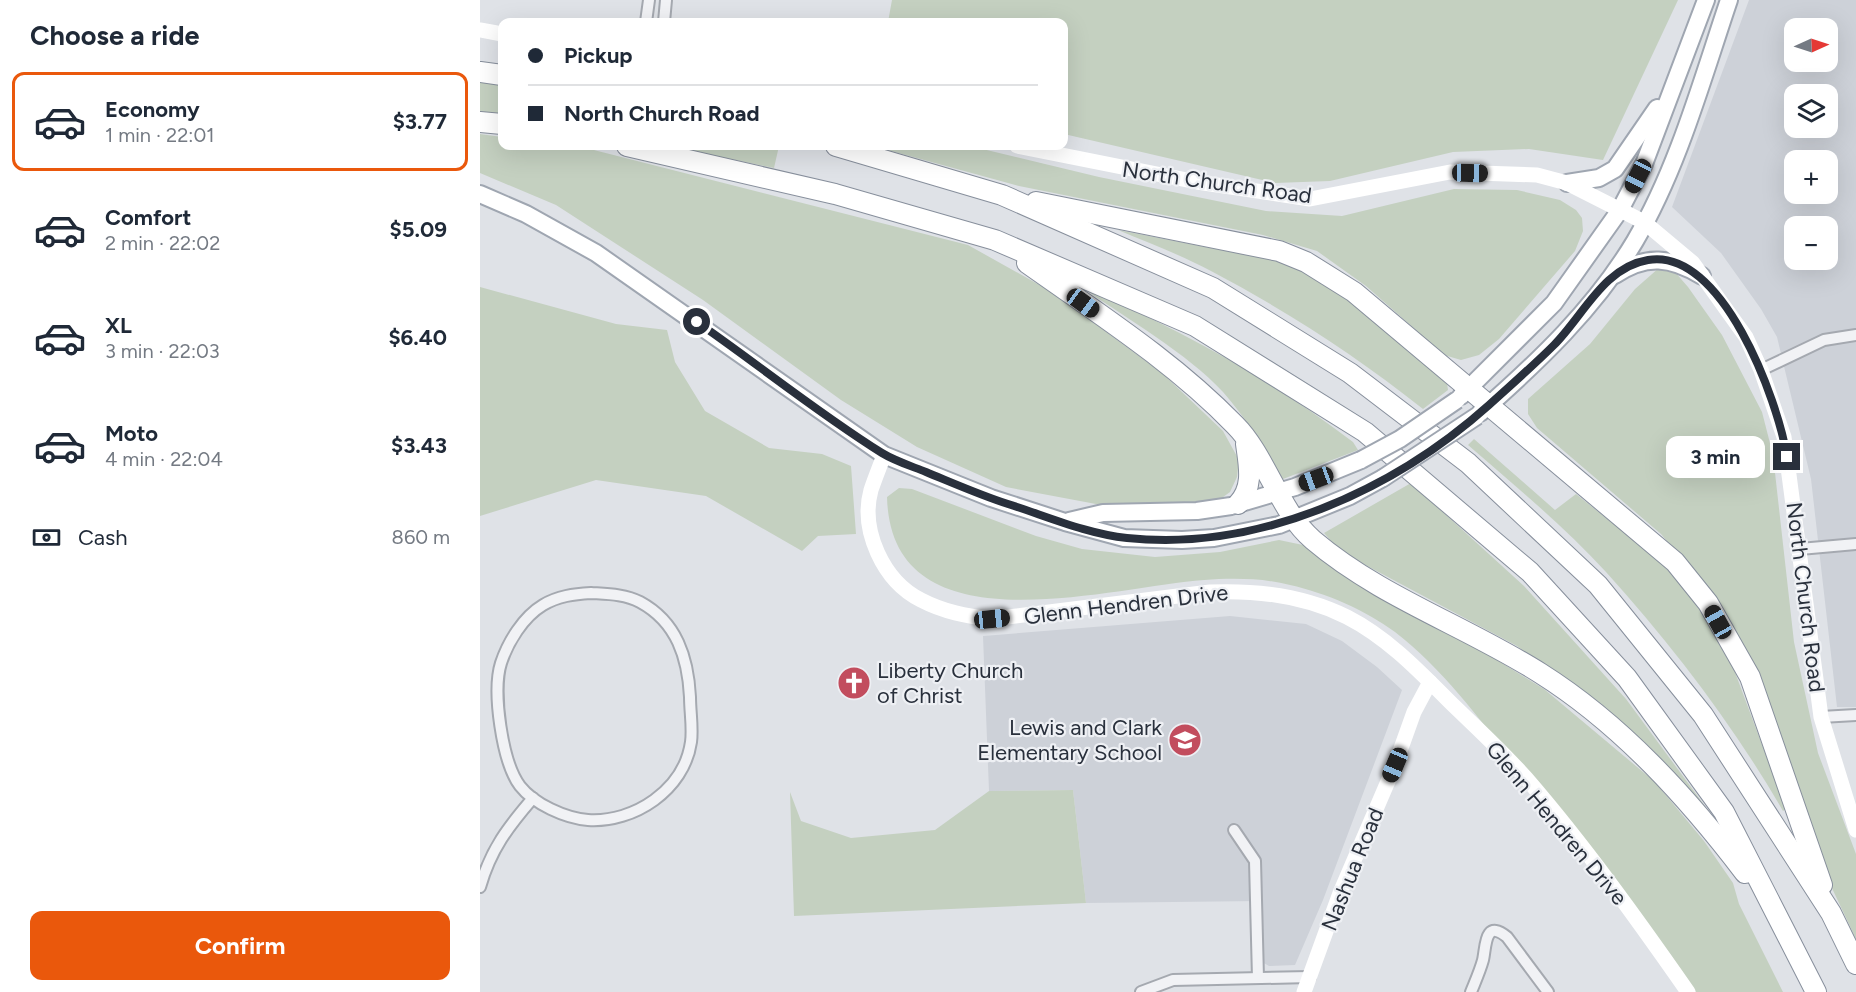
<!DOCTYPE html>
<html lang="en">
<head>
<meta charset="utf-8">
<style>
	:root { --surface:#fff; --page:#f6f6f7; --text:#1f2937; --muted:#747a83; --line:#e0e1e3; --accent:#ea580c }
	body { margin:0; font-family:Figtree,sans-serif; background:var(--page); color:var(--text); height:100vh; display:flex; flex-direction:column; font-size:22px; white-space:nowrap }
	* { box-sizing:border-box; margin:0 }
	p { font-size:20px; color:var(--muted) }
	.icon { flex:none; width:33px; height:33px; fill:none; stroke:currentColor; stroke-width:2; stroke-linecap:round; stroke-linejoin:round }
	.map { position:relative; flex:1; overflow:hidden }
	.drawer { display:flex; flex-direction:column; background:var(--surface); width:480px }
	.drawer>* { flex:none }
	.top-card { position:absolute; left:18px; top:18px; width:570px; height:132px; border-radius:12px; box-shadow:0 6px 24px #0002; display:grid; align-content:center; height:132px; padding:0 30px; background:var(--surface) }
	.needle { width:39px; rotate:87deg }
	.buttons { position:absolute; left:1304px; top:18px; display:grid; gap:12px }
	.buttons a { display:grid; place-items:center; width:54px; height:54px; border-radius:12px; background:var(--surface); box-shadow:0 6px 24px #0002; font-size:30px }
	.end { position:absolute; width:27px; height:27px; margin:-14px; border:8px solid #29303c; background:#fff; box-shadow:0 0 0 3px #fff }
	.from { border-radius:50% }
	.bubble { position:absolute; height:42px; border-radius:12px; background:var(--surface); box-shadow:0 6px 24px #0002; font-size:20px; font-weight:700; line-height:42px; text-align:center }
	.car { position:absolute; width:18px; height:36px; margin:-18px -9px; border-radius:8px; box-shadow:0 0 4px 2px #0007; background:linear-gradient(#222 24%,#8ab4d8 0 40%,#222 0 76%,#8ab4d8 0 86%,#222 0) }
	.top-card b { display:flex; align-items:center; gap:21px; height:57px; font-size:22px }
	.top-card b+b { border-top:2px solid var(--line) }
	.top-card i { width:15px; height:15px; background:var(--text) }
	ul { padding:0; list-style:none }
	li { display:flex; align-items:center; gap:18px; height:99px; margin:0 12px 9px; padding:0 18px; border:3px solid transparent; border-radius:12px }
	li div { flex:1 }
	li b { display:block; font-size:22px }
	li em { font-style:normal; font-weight:700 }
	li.on { border-color:var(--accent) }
	li>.icon { width:54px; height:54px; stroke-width:1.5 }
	h2 { padding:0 30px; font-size:27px; line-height:72px }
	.pay { display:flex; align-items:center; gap:15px; height:66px; padding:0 30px; font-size:22px }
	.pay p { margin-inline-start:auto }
	.cta { display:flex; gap:12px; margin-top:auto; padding:12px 30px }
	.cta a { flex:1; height:69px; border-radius:12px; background:var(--accent); color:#fff; font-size:24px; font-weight:700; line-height:69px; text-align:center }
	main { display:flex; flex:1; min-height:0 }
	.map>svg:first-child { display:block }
</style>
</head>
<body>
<main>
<section class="drawer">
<h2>Choose a ride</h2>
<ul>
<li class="on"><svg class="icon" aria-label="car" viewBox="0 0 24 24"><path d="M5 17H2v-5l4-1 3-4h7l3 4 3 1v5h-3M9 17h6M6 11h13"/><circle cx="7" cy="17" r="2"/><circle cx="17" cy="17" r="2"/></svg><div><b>Economy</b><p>1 min · 22:01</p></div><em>$3.77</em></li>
<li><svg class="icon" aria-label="car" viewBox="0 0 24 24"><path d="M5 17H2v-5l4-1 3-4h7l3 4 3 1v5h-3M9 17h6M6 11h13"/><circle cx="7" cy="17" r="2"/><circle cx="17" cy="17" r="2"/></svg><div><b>Comfort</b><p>2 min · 22:02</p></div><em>$5.09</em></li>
<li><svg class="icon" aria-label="car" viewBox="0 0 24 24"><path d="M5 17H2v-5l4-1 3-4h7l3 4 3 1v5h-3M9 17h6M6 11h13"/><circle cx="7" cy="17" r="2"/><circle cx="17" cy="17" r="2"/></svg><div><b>XL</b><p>3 min · 22:03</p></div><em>$6.40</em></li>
<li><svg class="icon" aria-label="car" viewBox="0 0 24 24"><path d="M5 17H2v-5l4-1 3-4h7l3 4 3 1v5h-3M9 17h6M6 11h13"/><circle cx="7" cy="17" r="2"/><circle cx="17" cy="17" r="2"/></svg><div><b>Moto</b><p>4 min · 22:04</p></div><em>$3.43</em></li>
</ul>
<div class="pay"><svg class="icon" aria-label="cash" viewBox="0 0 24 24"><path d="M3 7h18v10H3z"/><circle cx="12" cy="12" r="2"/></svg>Cash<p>860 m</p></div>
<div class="cta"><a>Confirm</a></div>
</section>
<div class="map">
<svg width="1376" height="992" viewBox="0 0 1376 992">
	<rect width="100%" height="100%" fill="#dfe2e7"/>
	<g fill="#cdd1d8" fill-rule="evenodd">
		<path d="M1269 0H1376V707H1357L1331 479 1297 337 1281 309 1241 253 1192 207ZM1314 28H1347V62H1314ZM1314 94H1347V128H1314ZM1314 160H1347V194H1314ZM1314 226H1347V260H1314Z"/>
		<path d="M750 616 826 624 862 641 897 667 922 690 843 900 815 965 789 966 782 962 780 901 606 903 593 790 509 791 503 636Z"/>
	</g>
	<g fill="#c4d0c0">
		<path d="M412 0H1198L1123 160 1049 149 973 152 850 181 795 183 584 134V22H408Z"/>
		<path d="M0 81 22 84V116L0 113Z"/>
		<path d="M0 134 22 137V146L106 148 488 245 572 292 682 373 743 431 759 460 757 477 750 492 739 500 705 505 616 504 526 487 437 447 361 400 223 300 76 205 0 173Z"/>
		<path d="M189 146H299L294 168Z"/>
		<path d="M393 146H490L619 177 786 211 862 216 974 189 1037 190 1080 200 1096 210 1102 218 1103 231 1095 251 1019 339 999 355 981 360 964 355 886 286 837 251 783 235 539 186Z"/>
		<path d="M638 230 813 264 865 296 914 334 967 383 968 390 943 409C878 357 805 310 731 271 701 255 669 243 638 230Z"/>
		<path d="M1180 267 1195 272 1208 287 1242 335 1282 412 1293 455 1314 642 1338 753 1376 854V939L1350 884 1229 593 1181 534 1057 428 1048 414V399L1110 344 1155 289Z"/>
		<path d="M0 287 136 324 187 330 195 362 225 411 289 448 342 454 371 466 376 534 338 536 322 551 226 496 116 480 0 516Z"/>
		<path d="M603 288C699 328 790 379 873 442L878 450 803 479C785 449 766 418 743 392 707 353 647 319 603 288Z"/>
		<path d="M994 439 1075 510 1096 494 1170 553 1197 578 1243 640 1306 809 1303 811C1254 726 1192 645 1126 572 1084 526 1035 486 988 445Z"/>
		<path d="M931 483 1044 586 1146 699 1225 806 1233 822 1107 698 1037 646 861 552 844 533Z"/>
		<path d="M419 488 432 489 556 536 602 549 675 557 740 552 799 540 823 545 889 591 999 649 1064 689 1175 782 1224 841 1253 883 1259 904 1303 992H1216L1190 954C1139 891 1088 828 1037 766 999 719 963 669 915 632 885 610 846 593 810 585 783 578 752 578 724 580 628 587 411 653 407 497Z"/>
		<path d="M593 790 606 903 314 916 310 792 321 821 371 838 455 830 509 791Z"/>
	</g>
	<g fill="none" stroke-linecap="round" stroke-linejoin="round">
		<defs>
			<g id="street">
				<path d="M166 22 169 0"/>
				<path d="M184 22 186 0"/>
				<path d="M1281 370 1344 340 1376 335"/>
				<path d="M1320 549 1376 544"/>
				<path d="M111 593C127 594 145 594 160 602 197 622 208 658 210 697 210 712 213 728 211 742 204 790 154 823 108 820 85 818 54 804 40 786 22 762 12 691 21 663 28 642 43 617 63 605 78 596 94 594 111 593Z"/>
				<path d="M1341 717 1376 715"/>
				<path d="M754 830 775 861 778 978"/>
				<path d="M0 887C11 849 28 827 53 798"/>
				<path d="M661 992 693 980 830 977"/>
				<path d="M991 992C995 982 1000 971 1003 960 1006 948 1004 918 1027 937L1068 992"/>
			</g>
			<g id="primary">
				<path d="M1087 183 1119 178 1135 169 1177 108"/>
				<path d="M0 194 46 214 116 253 404 455 511 498 585 522 644 538 702 540 734 538 799 525 870 496 903 478"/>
				<path d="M1135 275C1166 254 1191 257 1222 276"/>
				<path d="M981 396 1074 303 1140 210 1164 164 1226 0"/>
				<path d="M1000 413C1058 362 1115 308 1155 241 1198 168 1222 80 1249 0"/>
				<path d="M589 521 623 513 717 511 751 506 815 487 881 460"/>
			</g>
			<g id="highway">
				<path d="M0 72 22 75"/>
				<path d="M0 122 22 124"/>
				<path d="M147 146 355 194 515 240 715 326 885 432 1050 572 1147 678 1244 812 1336 992"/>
				<path d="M356 146 522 195 733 288 870 373 988 463 1118 585 1223 715 1351 913 1376 964"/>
				<path d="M556 202 799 251 826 262 874 292 1195 562 1228 603 1270 677 1342 885"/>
				<path d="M547 263C619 314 694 362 755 425 786 456 799 511 833 540 900 597 986 626 1060 673 1141 724 1208 798 1265 873"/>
				<path d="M758 504C774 487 769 466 766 444"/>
			</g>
		</defs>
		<use href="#street" stroke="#a5a9b0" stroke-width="14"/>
		<use href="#primary" stroke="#9fa6b1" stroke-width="20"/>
		<use href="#highway" stroke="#878f9c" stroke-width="22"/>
		<use href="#street" stroke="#f1f2f5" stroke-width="10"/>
		<g stroke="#fff" stroke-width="15">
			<path d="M0 30 22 34"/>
			<path d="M537 146 717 182 830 199 970 172 1057 175 1087 183 1164 222 1213 263 1266 337 1281 370 1304 437 1341 717 1376 830"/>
			<path d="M404 455C400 466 395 478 391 490 380 530 403 581 441 600 464 612 486 616 512 619L730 592C777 590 825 596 867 617 908 638 940 672 972 704 997 728 1023 752 1046 778 1104 845 1157 919 1208 992"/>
			<path d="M824 992 860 893 915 765 934 712 950 682"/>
		</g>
		<use href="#primary" stroke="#fff" stroke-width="16"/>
		<use href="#highway" stroke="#fff" stroke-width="20"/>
		<defs>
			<g id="primary-bridge">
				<path d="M881 460 920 439 977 400"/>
				<path d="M903 478 997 416"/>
			</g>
		</defs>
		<use href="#primary-bridge" stroke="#9fa6b1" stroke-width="20" stroke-linecap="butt"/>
		<use href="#primary-bridge" stroke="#fff" stroke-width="16"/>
	</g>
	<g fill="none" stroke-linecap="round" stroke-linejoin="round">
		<path stroke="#29303c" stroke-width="8" d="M217 322C279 365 338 413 402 453 415 461 431 466 446 472 473 483 500 495 528 504 566 516 607 534 647 538 777 552 913 491 1009 405 1031 385 1053 366 1074 345 1103 316 1124 267 1168 260 1242 247 1298 400 1307 457"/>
	</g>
	<defs>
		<symbol id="church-disc" viewBox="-11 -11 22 22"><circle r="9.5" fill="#c24d5e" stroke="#eef0f4"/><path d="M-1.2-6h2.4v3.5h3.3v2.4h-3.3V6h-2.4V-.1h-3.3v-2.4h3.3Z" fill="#fff"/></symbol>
		<symbol id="school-disc" viewBox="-11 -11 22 22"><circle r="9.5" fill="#c24d5e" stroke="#eef0f4"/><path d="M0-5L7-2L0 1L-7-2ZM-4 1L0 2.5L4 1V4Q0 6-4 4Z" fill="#fff"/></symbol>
	</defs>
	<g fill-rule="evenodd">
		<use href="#church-disc" x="355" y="664" width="38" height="38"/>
		<use href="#school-disc" x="686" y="721" width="38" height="38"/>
	</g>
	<g text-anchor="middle" stroke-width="4.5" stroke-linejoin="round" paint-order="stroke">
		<g font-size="22" fill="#29303c" stroke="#eef0f4">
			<text transform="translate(737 182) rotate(8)" y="8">North Church Road</text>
			<text transform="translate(1326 597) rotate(83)" y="8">North Church Road</text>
			<text transform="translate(646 604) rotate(-7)" y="8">Glenn Hendren Drive</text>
			<text transform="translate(1077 823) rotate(50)" y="8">Glenn Hendren Drive</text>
			<text transform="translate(872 869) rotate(-68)" y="8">Nashua Road</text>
		</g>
		<g font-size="22" fill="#29303c" stroke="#eef0f4" text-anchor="start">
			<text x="397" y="678">Liberty Church<tspan x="397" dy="25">of Christ</tspan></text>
			<text x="682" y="735" text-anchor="end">Lewis and Clark<tspan x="682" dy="25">Elementary School</tspan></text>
		</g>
	</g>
</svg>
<div class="buttons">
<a><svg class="needle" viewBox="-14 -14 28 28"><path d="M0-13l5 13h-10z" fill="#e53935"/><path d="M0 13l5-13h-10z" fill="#747a83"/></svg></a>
<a><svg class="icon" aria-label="layers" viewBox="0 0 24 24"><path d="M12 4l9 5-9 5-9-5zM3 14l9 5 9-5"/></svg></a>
<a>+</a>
<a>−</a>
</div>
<i class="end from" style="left:217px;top:322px"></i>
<i class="end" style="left:1307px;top:457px"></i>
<div class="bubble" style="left:1186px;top:436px;width:99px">3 min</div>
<i class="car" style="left:990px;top:173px;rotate:91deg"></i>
<i class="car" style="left:1158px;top:176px;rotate:207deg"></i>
<i class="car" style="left:603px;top:303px;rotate:126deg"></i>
<i class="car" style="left:836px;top:479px;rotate:250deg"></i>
<i class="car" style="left:512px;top:619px;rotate:84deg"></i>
<i class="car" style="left:1238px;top:622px;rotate:331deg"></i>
<i class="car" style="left:915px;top:765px;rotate:203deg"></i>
<div class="top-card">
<b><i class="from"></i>Pickup</b>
<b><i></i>North Church Road</b>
</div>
</div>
</main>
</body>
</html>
